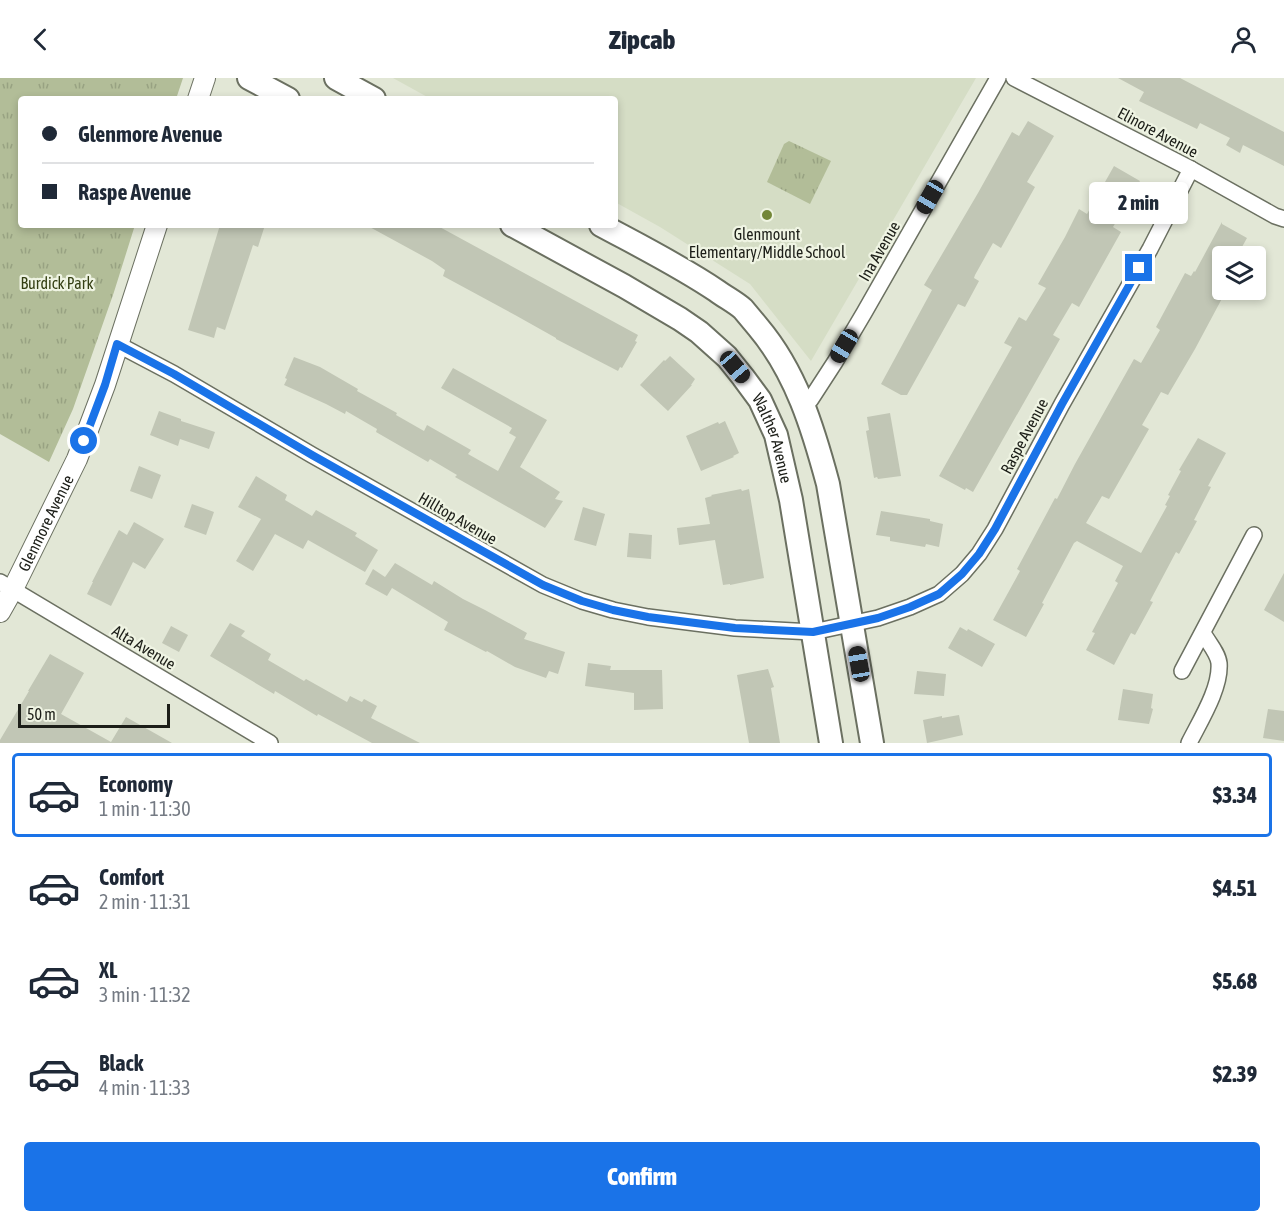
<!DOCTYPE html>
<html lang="en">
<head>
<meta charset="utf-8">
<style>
	:root { --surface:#fff; --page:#f2f2f3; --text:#1f2937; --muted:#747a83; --line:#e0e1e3; --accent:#1a73e8 }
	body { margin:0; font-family:"Asap Condensed",sans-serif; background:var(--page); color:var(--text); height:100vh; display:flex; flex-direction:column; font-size:22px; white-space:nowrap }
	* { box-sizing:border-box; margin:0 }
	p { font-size:20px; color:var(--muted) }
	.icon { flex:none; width:33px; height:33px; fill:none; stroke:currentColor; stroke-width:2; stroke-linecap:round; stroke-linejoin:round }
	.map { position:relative; height:665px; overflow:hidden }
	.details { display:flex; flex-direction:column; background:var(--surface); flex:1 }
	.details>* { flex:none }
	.banner { position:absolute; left:18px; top:18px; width:600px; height:132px; border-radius:6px; box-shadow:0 3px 9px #0003; display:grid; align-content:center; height:132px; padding:0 24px; background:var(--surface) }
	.buttons { position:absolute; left:1212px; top:168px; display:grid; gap:12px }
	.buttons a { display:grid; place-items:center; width:54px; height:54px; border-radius:6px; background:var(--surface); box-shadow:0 3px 9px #0003; font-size:30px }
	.scale { position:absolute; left:18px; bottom:15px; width:152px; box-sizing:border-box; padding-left:6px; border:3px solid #1c1e18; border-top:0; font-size:16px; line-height:21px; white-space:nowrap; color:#1c1e18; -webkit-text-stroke:4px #eff4e3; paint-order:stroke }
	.end { position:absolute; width:27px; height:27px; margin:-14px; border:8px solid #1a73e8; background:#fff; box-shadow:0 0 0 3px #fff }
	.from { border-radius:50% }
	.bubble { position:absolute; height:42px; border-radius:6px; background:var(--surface); box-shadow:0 3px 9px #0003; font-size:20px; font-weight:800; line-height:42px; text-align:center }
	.car { position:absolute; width:18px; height:36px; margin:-18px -9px; border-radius:8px; box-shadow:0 0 4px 2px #0007; background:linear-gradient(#222 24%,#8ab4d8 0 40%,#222 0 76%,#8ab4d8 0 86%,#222 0) }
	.banner b { display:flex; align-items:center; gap:21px; height:57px; font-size:22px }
	.banner b+b { border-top:2px solid var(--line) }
	.banner i { width:15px; height:15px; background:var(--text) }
	ul { padding:10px 0 0; list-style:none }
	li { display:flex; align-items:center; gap:18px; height:84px; margin:0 12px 9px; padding:0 12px; border:3px solid transparent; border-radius:6px }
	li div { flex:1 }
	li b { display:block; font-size:22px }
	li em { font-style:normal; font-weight:800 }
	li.selected { border-color:var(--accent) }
	li>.icon { width:54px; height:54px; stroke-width:1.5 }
	.cta { display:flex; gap:12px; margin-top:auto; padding:12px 24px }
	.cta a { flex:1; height:69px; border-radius:6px; background:var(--accent); color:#fff; font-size:24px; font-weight:800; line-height:69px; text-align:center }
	header { display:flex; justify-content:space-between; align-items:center; height:78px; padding:0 24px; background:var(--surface); font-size:27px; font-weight:800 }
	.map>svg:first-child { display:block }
</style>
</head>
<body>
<header><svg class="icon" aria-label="back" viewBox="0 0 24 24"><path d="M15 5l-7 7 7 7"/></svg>Zipcab<svg class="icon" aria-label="person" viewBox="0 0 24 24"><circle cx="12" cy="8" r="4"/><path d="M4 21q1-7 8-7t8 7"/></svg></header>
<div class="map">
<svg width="1284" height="665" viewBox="0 0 1284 665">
	<defs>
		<pattern id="park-tufts" width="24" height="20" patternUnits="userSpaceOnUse" patternTransform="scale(1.5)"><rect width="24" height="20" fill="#b2bd98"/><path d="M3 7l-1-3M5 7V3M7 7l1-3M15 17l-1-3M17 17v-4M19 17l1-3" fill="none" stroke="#98a282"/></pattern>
	</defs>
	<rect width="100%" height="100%" fill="#e2e7d6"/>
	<path fill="#d5ddc5" d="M393 0H976L811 283 750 206 660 149 615 124V21H431Z"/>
	<g fill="url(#park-tufts)">
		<path d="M0 0H183L176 21H21V147H135L114 214 73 331 49 384 0 356Z"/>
		<path d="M789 63 831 83 810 126 767 104 784 66Z"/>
	</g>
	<g fill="#c1c6b5">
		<path d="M1118 0H1180L1284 54V88L1243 67 1240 75 1226 67 1230 60 1200 45 1197 51 1139 23 1144 14Z"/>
		<path d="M1028 43 1054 58 1027 104 1035 109 1001 170 993 165 975 197 974 200 979 203 965 229 958 226 907 317H901L881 306 932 212 924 207 978 115 1012 54 1019 58Z"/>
		<path d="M1114 88 1140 103 1113 149 1121 154 1079 229 1072 225 1053 257 1060 261 973 414 966 410 965 412 939 398 1012 269 1004 265 1019 239 1026 243 1046 210 1038 206 1065 159 1079 131 1087 136Z"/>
		<path d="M1222 144V146L1247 160 1237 178H1222V206L1220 210 1226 213 1195 271 1168 317 1161 314 1142 347 1149 351 1109 421 1102 418 1086 445 1141 475 1167 428 1165 427 1170 418 1168 417 1181 393 1179 392 1198 360 1226 375 1208 408 1211 409 1194 442 1197 443 1179 476 1176 474 1150 523 1153 524 1135 557 1131 555 1114 587 1086 572 1095 555 1092 554 1118 505 1115 503 1123 488 1077 463 1074 465 1042 525 1044 526 1026 559 993 542 1020 493 1017 491 1055 420 1057 421 1075 386 1134 281 1141 285 1160 252 1156 249 1185 195 1191 198 1194 193 1195 194Z"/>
		<path d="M220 147H265L258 169 253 167 225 252 217 249 214 260 188 252Z"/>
		<path d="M366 147H436L638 257 635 263 637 264 622 290 620 289 618 293 556 261V260L515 237 443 198 445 192 432 183Z"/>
		<path d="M670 278 695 301 691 307H692L668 333 640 307 664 282 665 283Z"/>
		<path d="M294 279 320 289 358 311 357 313 397 335 396 337 424 353 427 347 471 372 468 376 498 393 516 359 509 355 512 350 441 310 453 290 547 342 520 389 560 414 555 421 563 423 545 450 455 399 457 397 430 381 428 384 376 354 377 351 346 333 345 336 326 326 284 307 287 301 285 300Z"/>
		<path d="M159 333 181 341V343L215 354 209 371 180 361 178 368 150 357Z"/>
		<path d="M890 335 901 398 878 401 877 399 874 400 866 353 869 352 867 339Z"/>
		<path d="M725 343 739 375 733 378 734 379 701 393 686 358 718 344 719 346Z"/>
		<path d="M139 388 161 397 152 421 130 413Z"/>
		<path d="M256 398 287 417 285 422 312 438 316 432 357 455 355 458 378 472 365 494 308 462 303 471 275 456 253 493 236 483 261 441 238 429Z"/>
		<path d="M741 411 742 413 749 411 764 500 730 507V506L723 507 715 462 679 467 677 450 710 446 705 420 712 418 711 417Z"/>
		<path d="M192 426 214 434 206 457 184 449Z"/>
		<path d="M583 429 605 436 596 468 574 462Z"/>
		<path d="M881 433 930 441V443L943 446 939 469 926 466 925 469 890 463V459L876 457Z"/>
		<path d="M134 444 164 461 145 491 133 484 111 528 87 516 93 504H92L119 452 127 457Z"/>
		<path d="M629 455 652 457 651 481 627 479Z"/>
		<path d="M395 485 432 507 434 503 463 521 485 532 527 555 524 561 565 574 558 596 549 593 546 600 515 589 487 573 486 574 444 552 448 544 392 510 387 518 365 506 373 491 385 499Z"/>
		<path d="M1284 495V544L1264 532Z"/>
		<path d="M230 545 245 553 241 558 271 576 268 582 304 603 306 601 347 624 350 618 362 624 364 621 377 628 371 640 420 665H372L318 636 317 638 275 613 274 616 210 578Z"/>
		<path d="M171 548 188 557 179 574 162 565Z"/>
		<path d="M960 549 967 553 968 551 995 566 982 589 948 570Z"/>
		<path d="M50 576 84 595 61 636 111 664 126 639 172 665H0V662L29 613H28Z"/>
		<path d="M588 585 611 588 610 592H662L663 631 634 632V615L585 608Z"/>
		<path d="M768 591 774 609 771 610 780 665H749L737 597Z"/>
		<path d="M917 593 946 596 944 618 914 616Z"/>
		<path d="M1123 611 1153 616 1151 630 1153 631 1149 646 1118 642Z"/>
		<path d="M1268 631 1284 633V663L1263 660Z"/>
		<path d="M959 637 963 657 927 665 923 642 942 638V640Z"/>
	</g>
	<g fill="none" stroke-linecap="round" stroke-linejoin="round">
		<defs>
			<g id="minor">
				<path d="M1014 0 1191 91 1275 138 1284 141"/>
				<path d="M117 266 174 296 312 377 543 507 582 523 613 532 648 539 735 550 813 554 878 540 910 529 939 516 962 496 979 476 995 451 1062 326 1150 171 1191 91"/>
				<path d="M804 329 811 321 835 284 864 235 998 0"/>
				<path d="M0 504 270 665"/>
				<path d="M1182 593 1254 457"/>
				<path d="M1189 665C1200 643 1221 610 1219 585 1218 575 1208 564 1203 555"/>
			</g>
			<g id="tertiary">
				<path d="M198 21 205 0"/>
				<path id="s1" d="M0 534 13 511 77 381 105 307 157 147"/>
			</g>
			<g id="secondary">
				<path d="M249 0 288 21"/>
				<path d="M336 0 374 21"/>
				<path id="s2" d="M512 147 624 208 680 241 699 254 727 279 743 299 760 322 776 357 791 422 831 665"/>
				<path d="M601 147C640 168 680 188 717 213 725 219 735 224 743 231 748 237 753 243 758 249 796 294 813 350 828 406L872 665"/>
			</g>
		</defs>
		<use href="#minor" stroke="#6b7061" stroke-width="18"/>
		<use href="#tertiary" stroke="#6b7061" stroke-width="22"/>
		<use href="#secondary" stroke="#6b7061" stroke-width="26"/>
		<use href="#minor" stroke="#fff" stroke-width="15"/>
		<use href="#tertiary" stroke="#fff" stroke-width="20"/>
		<use href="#secondary" stroke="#fff" stroke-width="22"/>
	</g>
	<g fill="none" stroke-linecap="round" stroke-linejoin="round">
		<path stroke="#1a73e8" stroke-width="8" d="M84 363 105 307 117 266 174 296 312 377 543 507 582 523 613 532 648 539 735 550 813 554 878 540 910 529 939 516 962 496 979 476 995 451 1062 326 1139 190"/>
	</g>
	<circle fill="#738738" stroke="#eff4e3" stroke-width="2" cx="767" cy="137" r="6"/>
	<g text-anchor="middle" stroke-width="4.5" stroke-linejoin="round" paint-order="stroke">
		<g font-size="16" fill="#1c1e18" stroke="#eff4e3">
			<text transform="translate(1158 54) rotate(28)" y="6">Elinore Avenue</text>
			<text transform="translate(879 173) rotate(-60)" y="6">Ina Avenue</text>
			<text transform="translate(1024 358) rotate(-62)" y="6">Raspe Avenue</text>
			<text dy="6" stroke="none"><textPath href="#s2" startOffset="348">Walther Avenue</textPath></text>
			<text transform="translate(458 440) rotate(30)" y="6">Hilltop Avenue</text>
			<text dy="6" stroke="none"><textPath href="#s1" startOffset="100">Glenmore Avenue</textPath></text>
			<text transform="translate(144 569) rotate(31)" y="6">Alta Avenue</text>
		</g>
		<g font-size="16" fill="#1c1e18" stroke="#eff4e3">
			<text x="767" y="162">Glenmount<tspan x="767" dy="18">Elementary/Middle School</tspan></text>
		</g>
		<g font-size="16" fill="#343f13" stroke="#eff4e3">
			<text x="57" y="211">Burdick Park</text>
		</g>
	</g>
</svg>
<div class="buttons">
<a><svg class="icon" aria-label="layers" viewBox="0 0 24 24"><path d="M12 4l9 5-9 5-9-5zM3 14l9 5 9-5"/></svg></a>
</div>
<div class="scale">50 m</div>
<i class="end from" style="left:84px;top:363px"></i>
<i class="end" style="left:1139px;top:190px"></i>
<div class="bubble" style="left:1089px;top:104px;width:99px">2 min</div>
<i class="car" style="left:930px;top:119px;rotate:210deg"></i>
<i class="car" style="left:844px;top:268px;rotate:211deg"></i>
<i class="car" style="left:735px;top:289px;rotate:140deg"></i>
<i class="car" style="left:859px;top:586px;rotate:350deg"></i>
<div class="banner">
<b><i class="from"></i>Glenmore Avenue</b>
<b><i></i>Raspe Avenue</b>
</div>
</div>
<section class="details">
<ul>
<li class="selected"><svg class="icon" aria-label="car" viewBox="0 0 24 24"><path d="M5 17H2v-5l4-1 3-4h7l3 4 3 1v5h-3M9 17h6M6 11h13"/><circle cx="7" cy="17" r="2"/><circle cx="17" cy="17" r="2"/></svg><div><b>Economy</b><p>1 min · 11:30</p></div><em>$3.34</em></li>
<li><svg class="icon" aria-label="car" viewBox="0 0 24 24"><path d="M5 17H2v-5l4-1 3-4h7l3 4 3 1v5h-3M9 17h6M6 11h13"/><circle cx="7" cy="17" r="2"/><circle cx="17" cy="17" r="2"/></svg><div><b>Comfort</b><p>2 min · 11:31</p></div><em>$4.51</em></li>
<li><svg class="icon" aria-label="car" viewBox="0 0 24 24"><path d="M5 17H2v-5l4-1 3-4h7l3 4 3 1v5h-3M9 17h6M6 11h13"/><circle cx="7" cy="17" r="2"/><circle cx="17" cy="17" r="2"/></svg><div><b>XL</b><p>3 min · 11:32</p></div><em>$5.68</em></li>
<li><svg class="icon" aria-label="car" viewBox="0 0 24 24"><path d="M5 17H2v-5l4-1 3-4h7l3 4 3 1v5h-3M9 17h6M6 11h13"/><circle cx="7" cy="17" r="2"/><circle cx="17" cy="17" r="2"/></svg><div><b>Black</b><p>4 min · 11:33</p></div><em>$2.39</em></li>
</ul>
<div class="cta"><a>Confirm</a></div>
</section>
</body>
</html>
